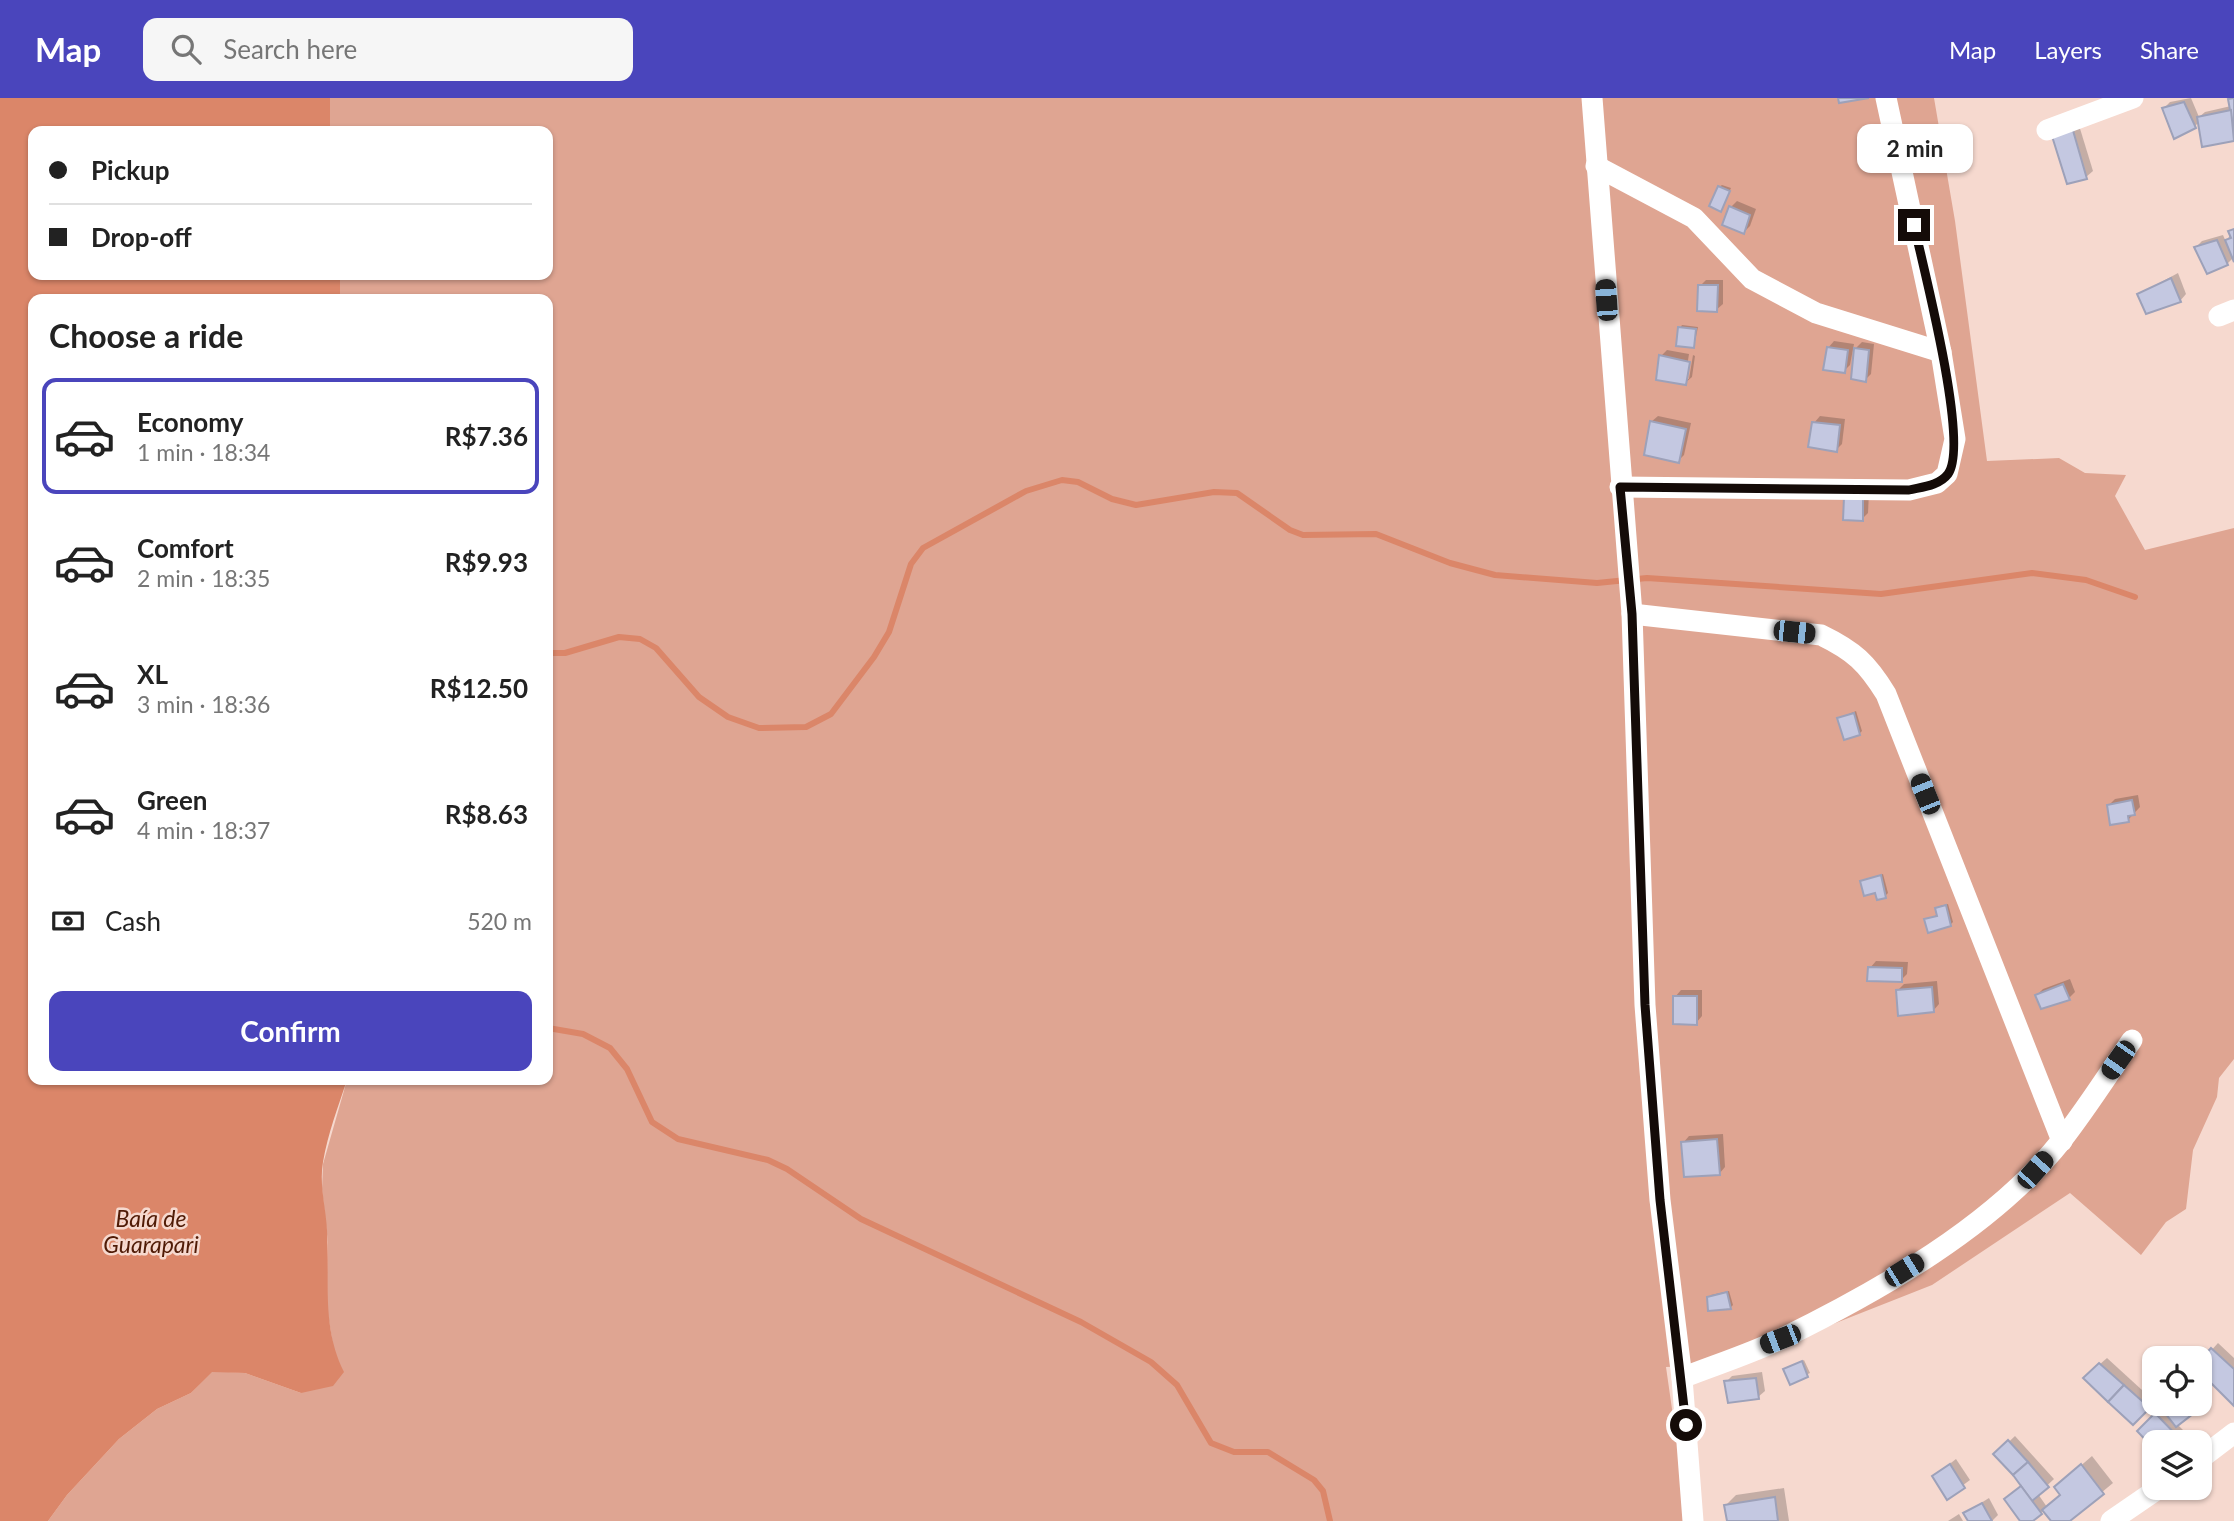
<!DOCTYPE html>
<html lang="en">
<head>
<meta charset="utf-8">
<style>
	:root { --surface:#fff; --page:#f6f6f6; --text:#222; --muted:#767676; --line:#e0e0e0; --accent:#4a45bc }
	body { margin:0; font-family:Lato,sans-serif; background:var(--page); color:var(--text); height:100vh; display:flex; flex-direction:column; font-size:26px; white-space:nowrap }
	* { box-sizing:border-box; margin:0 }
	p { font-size:23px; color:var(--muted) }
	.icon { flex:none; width:38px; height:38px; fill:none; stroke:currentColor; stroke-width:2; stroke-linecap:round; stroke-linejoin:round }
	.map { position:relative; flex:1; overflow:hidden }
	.panel { position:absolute; left:28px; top:196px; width:525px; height:791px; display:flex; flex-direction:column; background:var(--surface); border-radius:14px; box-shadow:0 2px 5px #0004 }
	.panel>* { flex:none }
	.top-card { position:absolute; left:28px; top:28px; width:525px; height:154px; border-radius:14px; box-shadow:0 2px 5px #0004; display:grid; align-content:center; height:154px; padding:0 21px; background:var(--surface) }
	.fabs { position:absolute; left:2142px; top:1248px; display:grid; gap:14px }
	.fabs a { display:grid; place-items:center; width:70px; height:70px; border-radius:14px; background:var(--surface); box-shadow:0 2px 5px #0004; font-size:35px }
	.end { position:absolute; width:32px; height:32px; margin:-16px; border:9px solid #140b08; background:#fff; box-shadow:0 0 0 4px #fff }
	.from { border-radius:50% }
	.bubble { position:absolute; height:49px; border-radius:14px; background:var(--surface); box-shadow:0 2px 5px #0004; font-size:23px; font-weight:700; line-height:49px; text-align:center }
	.car { position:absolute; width:21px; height:42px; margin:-21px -10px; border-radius:9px; box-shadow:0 0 5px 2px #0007; background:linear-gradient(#222 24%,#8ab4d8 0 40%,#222 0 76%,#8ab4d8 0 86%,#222 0) }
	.top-card b { display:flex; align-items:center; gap:24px; height:66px; font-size:26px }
	.top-card b+b { border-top:2px solid var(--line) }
	.top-card i { width:18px; height:18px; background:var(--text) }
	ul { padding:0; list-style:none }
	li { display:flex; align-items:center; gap:21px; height:116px; margin:0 14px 10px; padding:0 7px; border:4px solid transparent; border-radius:14px }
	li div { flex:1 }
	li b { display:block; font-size:26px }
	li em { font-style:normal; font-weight:700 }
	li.selected { border-color:var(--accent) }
	li>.icon { width:63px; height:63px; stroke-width:1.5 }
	h2 { padding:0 21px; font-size:32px; line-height:84px }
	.pay { display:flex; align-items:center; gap:18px; height:77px; padding:0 21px; font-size:26px }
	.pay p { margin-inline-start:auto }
	.action { display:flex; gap:14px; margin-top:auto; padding:14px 21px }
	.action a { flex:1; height:80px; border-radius:14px; background:var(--accent); color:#fff; font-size:28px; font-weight:700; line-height:80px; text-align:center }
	header { display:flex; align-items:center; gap:42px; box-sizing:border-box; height:98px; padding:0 35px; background:var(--accent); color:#fff }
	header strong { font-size:33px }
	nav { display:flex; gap:38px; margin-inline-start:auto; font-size:24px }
	.search { width:490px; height:63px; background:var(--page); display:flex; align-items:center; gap:18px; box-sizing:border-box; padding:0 24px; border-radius:14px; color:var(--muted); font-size:26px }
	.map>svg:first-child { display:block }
</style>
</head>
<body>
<header>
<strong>Map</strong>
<div class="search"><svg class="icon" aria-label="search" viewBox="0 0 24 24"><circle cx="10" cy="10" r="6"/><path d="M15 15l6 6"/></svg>Search here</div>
<nav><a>Map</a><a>Layers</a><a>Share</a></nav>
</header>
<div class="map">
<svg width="2234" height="1423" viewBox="0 0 2234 1423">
	<rect width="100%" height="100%" fill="#f6d9cf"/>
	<path fill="#dfa592" d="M330 0H1934L1955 123 1987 363 2059 360 2085 375 2126 377 2115 398 2145 452 2234 430V961L2219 980 2217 999 2193 1052 2186 1111 2166 1124 2141 1157 2070 1095 1932 1187 1785 1245 1709 1267 1666 1269 1688 1423H48L67 1397 119 1341 157 1311 191 1295 212 1273 245 1275 301 1295 334 1253 326 1205 328 1145 322 1091 323 1066 347 982H548V201H340V177H548V33H330Z"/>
	<path fill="#db8669" d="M0 0H330V33H33V177H340V201H33V982H347C338 1009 328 1035 323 1064 319 1087 326 1110 327 1132 330 1182 321 1228 344 1274L333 1288 301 1295 245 1275 212 1274 191 1295 157 1311 119 1341 67 1397 48 1423H0Z"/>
	<g fill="#0003">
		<path d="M2191 0 2199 19 2205 14 2231 8 2230 1 2234 0V40L2203 47 2199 24 2194 29 2164 10 2170 4Z"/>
		<path d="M2078 24 2093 73 2086 79 2059 30Z"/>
		<path d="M1722 87 1731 90 1721 112 1719 89Z"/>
		<path d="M1737 103 1756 111 1750 128 1744 134 1731 109Z"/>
		<path d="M2234 130V159L2227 166 2196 149 2202 143 2223 137 2226 144Z"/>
		<path d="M2178 175 2186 196 2180 203 2139 196Z"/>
		<path d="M1706 182H1723V206L1716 212 1700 188Z"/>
		<path d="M1682 227 1698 229 1694 248 1680 230Z"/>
		<path d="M1834 243 1854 246 1850 267 1844 273 1828 250Z"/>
		<path d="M1862 244 1874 246 1871 276 1865 282 1856 250Z"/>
		<path d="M1667 252 1689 256 1685 281H1689L1693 257 1695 258 1692 279 1685 285 1661 258Z"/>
		<path d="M1658 318 1691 325 1684 357 1678 363 1651 324Z"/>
		<path d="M1820 318 1845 321 1842 346 1836 352 1814 325Z"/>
		<path d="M1869 394 1868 415 1862 421 1844 420Z"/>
		<path d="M1856 613 1862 633 1859 636 1839 620Z"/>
		<path d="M2138 697 2140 709 2128 722 2109 707 2115 701Z"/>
		<path d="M1883 776 1888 795 1885 798 1862 783Z"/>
		<path d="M1948 806 1953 824 1950 827 1926 822 1939 816 1940 808Z"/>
		<path d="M1876 863 1908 864 1907 876 1901 882 1870 870Z"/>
		<path d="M2070 881 2075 894 2069 900 2037 897 2043 891Z"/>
		<path d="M1937 883 1939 906 1933 913 1898 892 1904 886Z"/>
		<path d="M1681 892H1702V918L1696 925 1675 899Z"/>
		<path d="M1723 1036 1725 1069 1719 1076 1683 1045 1689 1038Z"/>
		<path d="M1729 1193 1733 1207 1731 1209 1710 1211 1711 1197Z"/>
		<path d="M2218 1245 2234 1260V1305L2210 1281 2200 1290V1265Z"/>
		<path d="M2107 1260 2154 1303 2133 1325 2091 1274Z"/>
		<path d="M1804 1262 1810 1275 1791 1284 1785 1271Z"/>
		<path d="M1762 1274 1765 1293 1758 1299 1726 1284 1732 1278Z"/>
		<path d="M2200 1301 2203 1305 2177 1326 2190 1339 2185 1344H2154V1349L2139 1333 2163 1310 2160 1306H2200Z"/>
		<path d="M2015 1338 2054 1381 2038 1396 2047 1409 2062 1396 2056 1389 2092 1358 2113 1385 2067 1423H2053L2044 1412 2030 1423H2022L2012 1395 2023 1387 1995 1357Z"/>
		<path d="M1956 1361 1970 1382 1947 1399 1934 1378Z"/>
		<path d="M1784 1390 1789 1423H1728L1726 1407 1736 1397Z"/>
		<path d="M1989 1400 1998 1417 1992 1423H1970L1965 1415Z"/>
		<path d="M1959 1416 1963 1423H1948Z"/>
	</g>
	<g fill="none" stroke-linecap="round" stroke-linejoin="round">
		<g stroke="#db8669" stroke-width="6">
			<path d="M548 555H565L619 539 640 541 656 550 699 599 728 619 759 630 806 629 831 616 874 559 889 534 911 466 923 450 1026 393 1062 382 1078 384 1112 401 1136 407 1214 394 1237 395 1290 432 1303 437 1376 436 1450 465 1495 477 1597 485 1647 480 1881 496 2032 475 2086 482 2135 499"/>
			<path d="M548 930 583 936 610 950 627 971 652 1024 678 1041 768 1062 787 1071 861 1121 1081 1224 1151 1264 1177 1287 1211 1345 1234 1354H1268L1314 1382 1323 1393 1330 1423"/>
		</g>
	</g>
	<g fill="#c4c8e1" stroke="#9da1b9" stroke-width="2">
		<path d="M1838 0H1869L1839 5Z"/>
		<path d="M2234 0V34L2228 1Z"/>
		<path d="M2184 4 2196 30 2174 41 2162 10Z"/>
		<path d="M2231 12 2234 43 2202 49 2197 19Z"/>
		<path d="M2072 29 2087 81 2067 86 2051 35Z"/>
		<path d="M1718 88 1730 93 1721 114 1709 108Z"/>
		<path d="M1729 108 1750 117 1744 136 1722 127Z"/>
		<path d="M2234 131V164L2225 142 2231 140 2228 133Z"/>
		<path d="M2217 142 2228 167 2207 176 2194 149Z"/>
		<path d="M2171 180 2181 204 2146 216 2137 196Z"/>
		<path d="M1698 187H1718L1717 214 1697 213Z"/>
		<path d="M1678 229 1696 231 1694 250 1676 248Z"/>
		<path d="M1827 249 1848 252 1845 275 1823 272Z"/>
		<path d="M1854 250 1869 252 1866 284 1851 281Z"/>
		<path d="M1659 257 1690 264 1686 287 1656 282Z"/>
		<path d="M1650 323 1686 331 1679 365 1644 357Z"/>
		<path d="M1812 324 1840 327 1837 354 1808 349Z"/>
		<path d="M1844 399 1863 400V423L1843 422Z"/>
		<path d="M1854 615 1860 637 1844 642 1837 620Z"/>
		<path d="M2132 702 2135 717 2128 718 2129 724 2110 727 2107 707Z"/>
		<path d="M1881 777 1886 800 1877 802 1875 795 1864 798 1860 783Z"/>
		<path d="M1946 807 1951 828 1928 835 1924 821 1937 818 1935 810Z"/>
		<path d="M1868 869 1902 870V884L1867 883Z"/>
		<path d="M2063 886 2070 902 2041 911 2035 897Z"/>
		<path d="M1932 889 1934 914 1898 918 1896 892Z"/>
		<path d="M1673 898H1697V927L1673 926Z"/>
		<path d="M1717 1041 1720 1077 1684 1079 1681 1044Z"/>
		<path d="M1727 1194 1731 1211 1708 1213 1707 1199Z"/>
		<path d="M2211 1250 2234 1271V1308L2200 1274V1262Z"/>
		<path d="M1802 1263 1808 1279 1790 1287 1783 1271Z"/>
		<path d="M2099 1265 2124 1287 2108 1304 2083 1280Z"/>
		<path d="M1756 1280 1759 1301 1728 1305 1724 1283Z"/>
		<path d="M2124 1287 2150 1310 2133 1327 2108 1304Z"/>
		<path d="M2158 1306H2193L2198 1312 2176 1329Z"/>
		<path d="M2155 1315 2183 1344H2154V1351L2137 1333Z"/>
		<path d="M2008 1342 2028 1364 2013 1377 1993 1356Z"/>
		<path d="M2028 1364 2049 1389 2032 1403 2013 1377Z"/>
		<path d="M1950 1366 1965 1390 1947 1402 1932 1378Z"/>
		<path d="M2081 1366 2104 1396 2070 1423H2051L2042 1412 2060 1397 2054 1389Z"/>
		<path d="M2021 1388 2042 1416 2033 1423H2020L2004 1401Z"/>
		<path d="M1775 1399 1778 1423H1727L1724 1407Z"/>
		<path d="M1982 1405 1992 1423H1968L1963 1415Z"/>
	</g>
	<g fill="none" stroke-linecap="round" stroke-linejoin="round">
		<g stroke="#fff" stroke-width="21">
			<path d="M1592 0 1632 516 1645 907 1660 1102 1682 1280 1693 1423"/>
			<path d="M2047 32 2133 0"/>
			<path d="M1596 68 1694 120 1752 181 1816 215 1941 254"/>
			<path d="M2219 218 2234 212"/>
			<path d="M1620 389 1909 392 1937 385 1947 376 1955 341 1941 254 1886 0"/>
			<path d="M1632 516 1821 537C1854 553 1867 565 1886 596L2062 1043"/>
			<path d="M1682 1280C1715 1267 1750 1256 1781 1241 1879 1193 1994 1128 2062 1042 2087 1010 2109 975 2132 942"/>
			<path d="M2200 1361 2234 1335"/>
			<path d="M2111 1423 2159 1390"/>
		</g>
	</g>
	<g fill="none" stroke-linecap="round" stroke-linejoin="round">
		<path stroke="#140b08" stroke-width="9" d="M1686 1327 1660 1102 1645 907 1632 516 1620 389 1909 392C1921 389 1939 388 1948 376 1970 346 1923 169 1914 127"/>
	</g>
	<g text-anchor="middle" stroke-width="5" stroke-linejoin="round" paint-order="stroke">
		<g font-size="23" font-style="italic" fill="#501b06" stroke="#f6d9cf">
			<text x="151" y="1129">Baía de<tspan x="151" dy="26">Guarapari</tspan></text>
		</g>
	</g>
</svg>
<div class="fabs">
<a><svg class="icon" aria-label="locate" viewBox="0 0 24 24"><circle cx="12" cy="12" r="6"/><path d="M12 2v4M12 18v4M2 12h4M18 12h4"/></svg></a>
<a><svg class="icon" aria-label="layers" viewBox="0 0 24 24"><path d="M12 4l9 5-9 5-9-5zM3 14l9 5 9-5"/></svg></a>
</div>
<i class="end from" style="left:1686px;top:1327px"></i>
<i class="end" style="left:1914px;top:127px"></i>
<div class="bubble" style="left:1857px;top:26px;width:116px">2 min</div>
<i class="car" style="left:1606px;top:202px;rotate:356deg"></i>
<i class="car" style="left:1794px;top:534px;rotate:96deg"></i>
<i class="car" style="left:1925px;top:696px;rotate:338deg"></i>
<i class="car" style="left:2118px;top:962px;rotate:215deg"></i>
<i class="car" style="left:2035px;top:1072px;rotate:42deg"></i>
<i class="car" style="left:1904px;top:1172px;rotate:58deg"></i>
<i class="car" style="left:1780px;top:1241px;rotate:249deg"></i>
<div class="top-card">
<b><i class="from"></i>Pickup</b>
<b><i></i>Drop-off</b>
</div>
<section class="panel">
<h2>Choose a ride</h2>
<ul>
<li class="selected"><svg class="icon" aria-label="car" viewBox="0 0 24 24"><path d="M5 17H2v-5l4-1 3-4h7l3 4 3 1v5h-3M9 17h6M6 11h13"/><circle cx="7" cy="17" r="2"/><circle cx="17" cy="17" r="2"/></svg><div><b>Economy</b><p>1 min · 18:34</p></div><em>R$7.36</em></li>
<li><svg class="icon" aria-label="car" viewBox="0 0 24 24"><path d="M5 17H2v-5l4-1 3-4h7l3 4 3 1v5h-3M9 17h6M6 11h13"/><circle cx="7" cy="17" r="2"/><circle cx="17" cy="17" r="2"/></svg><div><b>Comfort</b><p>2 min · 18:35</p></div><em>R$9.93</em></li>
<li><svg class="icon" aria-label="car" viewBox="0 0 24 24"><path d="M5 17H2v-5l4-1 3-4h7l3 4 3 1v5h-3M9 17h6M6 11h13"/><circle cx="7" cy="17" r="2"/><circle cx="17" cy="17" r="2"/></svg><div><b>XL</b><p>3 min · 18:36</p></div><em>R$12.50</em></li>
<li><svg class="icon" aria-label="car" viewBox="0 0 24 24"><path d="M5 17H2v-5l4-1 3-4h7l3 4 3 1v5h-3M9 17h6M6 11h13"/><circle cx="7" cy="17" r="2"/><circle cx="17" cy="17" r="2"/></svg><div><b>Green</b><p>4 min · 18:37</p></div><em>R$8.63</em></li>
</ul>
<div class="pay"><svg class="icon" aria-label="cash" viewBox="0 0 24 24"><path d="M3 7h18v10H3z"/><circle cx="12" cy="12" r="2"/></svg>Cash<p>520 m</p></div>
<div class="action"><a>Confirm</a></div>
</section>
</div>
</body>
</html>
